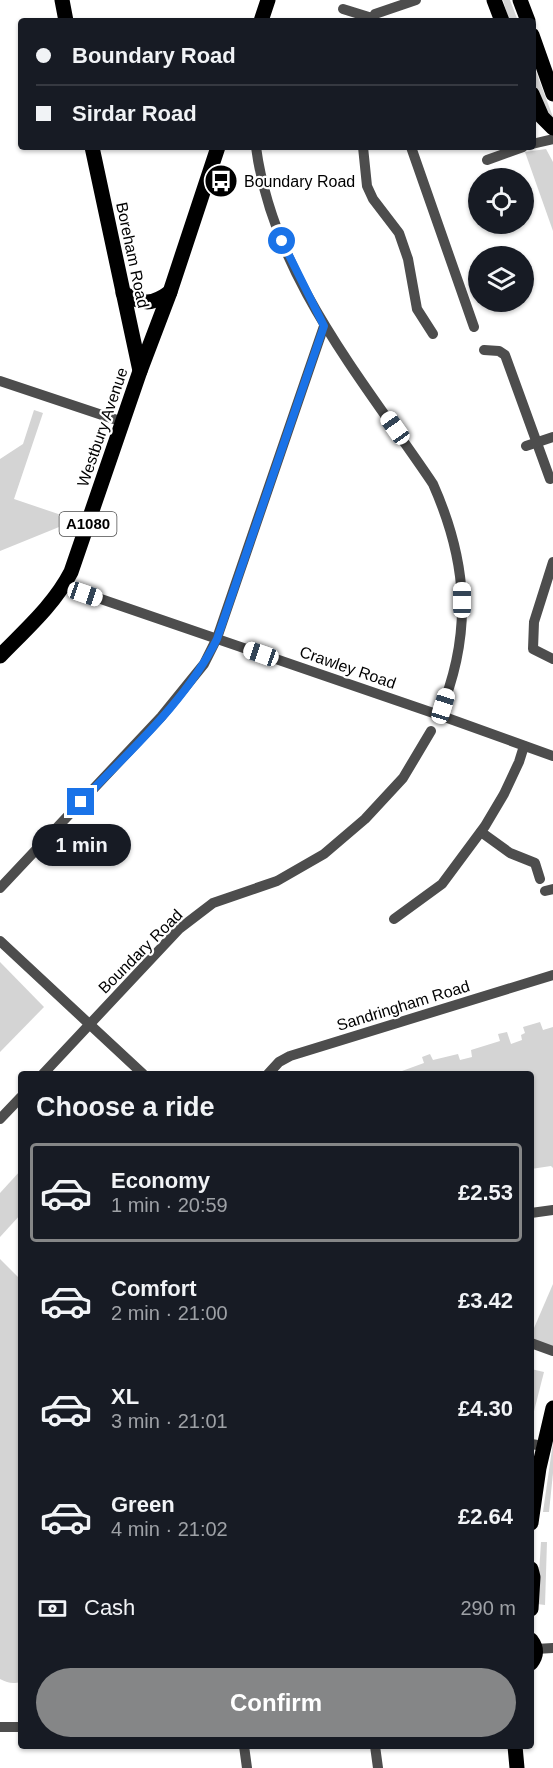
<!DOCTYPE html>
<html lang="en">
<head>
<meta charset="utf-8">
<style>
	:root { --surface:#171b24; --page:#20242c; --text:#f1f3f6; --muted:#9ea1a6; --line:#363941; --accent:#858687 }
	body { margin:0; font-family:Arial,sans-serif; background:var(--page); color:var(--text); height:100vh; display:flex; flex-direction:column; font-size:22px; white-space:nowrap }
	* { box-sizing:border-box; margin:0 }
	p { font-size:20px; color:var(--muted) }
	.icon { flex:none; width:33px; height:33px; fill:none; stroke:currentColor; stroke-width:2; stroke-linecap:round; stroke-linejoin:round }
	.map { position:relative; flex:1; overflow:hidden }
	.details { position:absolute; left:18px; top:1071px; width:516px; height:678px; display:flex; flex-direction:column; background:var(--surface); border-radius:6px; box-shadow:0 2px 4px #0004 }
	.details>* { flex:none }
	.guide { position:absolute; left:18px; top:18px; width:518px; height:132px; border-radius:6px; box-shadow:0 2px 4px #0004; display:grid; align-content:center; height:132px; padding:0 18px; background:var(--surface) }
	.buttons { position:absolute; left:468px; top:168px; display:grid; gap:12px }
	.buttons a { display:grid; place-items:center; width:66px; height:66px; border-radius:50%; background:var(--surface); box-shadow:0 2px 4px #0004; font-size:30px }
	.end { position:absolute; width:27px; height:27px; margin:-14px; border:8px solid #1a73e8; background:#fff; box-shadow:0 0 0 3px #fff }
	.from { border-radius:50% }
	.bubble { position:absolute; height:42px; border-radius:21px; background:var(--surface); box-shadow:0 2px 4px #0004; font-size:20px; font-weight:600; line-height:42px; text-align:center }
	.car { position:absolute; width:18px; height:36px; margin:-18px -9px; border-radius:8px; box-shadow:0 0 4px 2px #0007; background:linear-gradient(#fff 24%,#345 0 40%,#fff 0 76%,#345 0 86%,#fff 0) }
	.guide b { display:flex; align-items:center; gap:21px; height:57px; font-size:22px }
	.guide b+b { border-top:2px solid var(--line) }
	.guide i { width:15px; height:15px; background:var(--text) }
	ul { padding:0; list-style:none }
	li { display:flex; align-items:center; gap:18px; height:99px; margin:0 12px 9px; padding:0 6px; border:3px solid transparent; border-radius:6px }
	li div { flex:1 }
	li b { display:block; font-size:22px }
	li em { font-style:normal; font-weight:600 }
	li.on { border-color:var(--accent) }
	li>.icon { width:54px; height:54px; stroke-width:1.5 }
	h2 { padding:0 18px; font-size:27px; line-height:72px }
	.pay { display:flex; align-items:center; gap:15px; height:66px; padding:0 18px; font-size:22px }
	.pay p { margin-inline-start:auto }
	.button { display:flex; gap:12px; margin-top:auto; padding:12px 18px }
	.button a { flex:1; height:69px; border-radius:36px; background:var(--accent); color:#fff; font-size:24px; font-weight:600; line-height:69px; text-align:center }
	.map>svg:first-child { display:block }
</style>
</head>
<body>
<div class="map">
<svg width="553" height="1768" viewBox="0 0 553 1768">
	<rect width="100%" height="100%" fill="#fff"/>
	<g fill="#d4d4d4">
		<path d="M503 0H510L518 21H509Z"/>
		<path d="M532 61 553 117 550 118 533 82Z"/>
		<path d="M546 149 553 162V231L525 152Z"/>
		<path d="M34 410 43 413 14 499 76 520 73 527 64 525 0 551V459L23 444Z"/>
		<path d="M0 962 44 1007 0 1052Z"/>
		<path d="M540 1022 543 1030 553 1027V1168L551 1166 531 1169V1074H401L402 1071 424 1063 422 1057 430 1054 433 1060 458 1054 460 1060 472 1057 471 1050 500 1041 498 1034 507 1032 511 1044 522 1040 521 1035 525 1033 523 1027Z"/>
		<path d="M21 1170V1214L0 1237V1193Z"/>
		<path d="M0 1259 21 1280V1682C12 1684 8 1683 0 1679Z"/>
		<path d="M553 1284V1347L531 1338V1335Z"/>
		<path d="M531 1369 544 1372 531 1423Z"/>
		<path d="M553 1442V1473L549 1512H543Z"/>
		<path d="M541 1542H547L545 1605 537 1604Z"/>
	</g>
	<g fill="none" stroke-linecap="round" stroke-linejoin="round">
		<g stroke="#4d4d4d" stroke-width="10">
			<path d="M343 9 372 18"/>
			<path d="M371 21 375 14 416 0"/>
			<path d="M532 144 553 139"/>
			<path d="M256 147C273 276 363 380 433 484 468 563 473 634 439 715"/>
			<path d="M363 147 367 186 373 199 399 233 408 259 417 309 433 334"/>
			<path d="M411 147 474 327"/>
			<path d="M487 160 523 147"/>
			<path d="M484 350 499 351 505 355 550 479"/>
			<path d="M0 381 123 422"/>
			<path d="M526 446 553 437"/>
			<path d="M553 562 534 622 533 649 553 659"/>
			<path d="M63 586 439 715 553 756"/>
			<path d="M481 832 510 853 535 863 540 879"/>
			<path d="M0 888 161 717 204 664 217 638 324 326"/>
			<path d="M545 891 553 889"/>
			<path d="M394 919 442 884 485 826 504 794 519 762 524 746"/>
			<path d="M0 941 143 1074"/>
			<path d="M43 1074 179 929 213 903 277 881 324 854 365 819 403 778 431 731"/>
			<path d="M268 1074 279 1062 290 1056 553 975"/>
			<path d="M0 1119 21 1097"/>
			<path d="M531 1213 553 1210"/>
			<path d="M531 1343 553 1351"/>
			<path d="M531 1444 544 1446"/>
			<path d="M536 1649 553 1648"/>
			<path d="M0 1727H21"/>
			<path d="M244 1746 247 1768"/>
			<path d="M375 1746 378 1768"/>
		</g>
		<g stroke="#000" stroke-width="15">
			<path d="M62 0 66 21"/>
			<path d="M494 0 502 21"/>
			<path d="M520 0 528 21"/>
			<path d="M261 21 268 0"/>
			<path d="M532 35 553 94"/>
			<path d="M532 94 542 117 553 128"/>
			<path d="M92 147 140 371"/>
			<path d="M123 293C142 304 151 306 170 292"/>
			<path d="M0 656C25 630 54 605 71 572L140 371 170 292 218 147"/>
			<path d="M531 1523 539 1468 553 1408"/>
			<path d="M531 1569 533 1577 531 1609"/>
			<path d="M531 1640C537 1648 537 1655 531 1663"/>
			<path d="M515 1746 517 1768"/>
		</g>
	</g>
	<g fill="none" stroke-linecap="round" stroke-linejoin="round">
		<path stroke="#1a73e8" stroke-width="8" d="M81 802C128 752 186 702 217 639L324 326 282 241"/>
	</g>
	<defs>
		<symbol id="bus-disc" viewBox="-11 -11 22 22"><circle r="9.5" fill="#000" stroke="#fff"/><path d="M-5-6H5V4H4V6H2V4H-2V6H-4V4H-5ZM-3.5-4V0h7V-4ZM-3.5 1.2v1.5H-2V1.2ZM2 1.2v1.5H3.5V1.2Z" fill="#fff"/></symbol>
	</defs>
	<g fill-rule="evenodd">
		<use href="#bus-disc" x="202" y="162" width="38" height="38"/>
	</g>
	<g text-anchor="middle" stroke-width="4.5" stroke-linejoin="round" paint-order="stroke">
		<rect fill="#fff" stroke="#4c4c4c" stroke-width="1.5" x="59.5" y="512" width="57" height="24" rx="4.5"/>
		<g font-size="15" font-weight="bold" fill="#000">
			<text x="88" y="529">A1080</text>
		</g>
		<g font-size="16" fill="#000" stroke="#fff" text-anchor="start">
			<text x="244" y="187">Boundary Road</text>
		</g>
		<g font-size="16" fill="#000" stroke="#fff">
			<text transform="translate(133 255) rotate(78)" y="6">Boreham Road</text>
			<text transform="translate(102 427) rotate(-71)" y="6">Westbury Avenue</text>
			<text transform="translate(348 667) rotate(19)" y="6">Crawley Road</text>
			<text transform="translate(140 951) rotate(-45)" y="6">Boundary Road</text>
			<text transform="translate(403 1005) rotate(-17)" y="6">Sandringham Road</text>
		</g>
	</g>
</svg>
<div class="buttons">
<a><svg class="icon" aria-label="locate" viewBox="0 0 24 24"><circle cx="12" cy="12" r="6"/><path d="M12 2v4M12 18v4M2 12h4M18 12h4"/></svg></a>
<a><svg class="icon" aria-label="layers" viewBox="0 0 24 24"><path d="M12 4l9 5-9 5-9-5zM3 14l9 5 9-5"/></svg></a>
</div>
<i class="end from" style="left:282px;top:241px"></i>
<i class="end" style="left:81px;top:802px"></i>
<div class="bubble" style="left:32px;top:824px;width:99px">1 min</div>
<i class="car" style="left:395px;top:428px;rotate:325deg"></i>
<i class="car" style="left:85px;top:594px;rotate:109deg"></i>
<i class="car" style="left:462px;top:600px;rotate:0deg"></i>
<i class="car" style="left:261px;top:654px;rotate:289deg"></i>
<i class="car" style="left:443px;top:706px;rotate:17deg"></i>
<div class="guide">
<b><i class="from"></i>Boundary Road</b>
<b><i></i>Sirdar Road</b>
</div>
<section class="details">
<h2>Choose a ride</h2>
<ul>
<li class="on"><svg class="icon" aria-label="car" viewBox="0 0 24 24"><path d="M5 17H2v-5l4-1 3-4h7l3 4 3 1v5h-3M9 17h6M6 11h13"/><circle cx="7" cy="17" r="2"/><circle cx="17" cy="17" r="2"/></svg><div><b>Economy</b><p>1 min · 20:59</p></div><em>£2.53</em></li>
<li><svg class="icon" aria-label="car" viewBox="0 0 24 24"><path d="M5 17H2v-5l4-1 3-4h7l3 4 3 1v5h-3M9 17h6M6 11h13"/><circle cx="7" cy="17" r="2"/><circle cx="17" cy="17" r="2"/></svg><div><b>Comfort</b><p>2 min · 21:00</p></div><em>£3.42</em></li>
<li><svg class="icon" aria-label="car" viewBox="0 0 24 24"><path d="M5 17H2v-5l4-1 3-4h7l3 4 3 1v5h-3M9 17h6M6 11h13"/><circle cx="7" cy="17" r="2"/><circle cx="17" cy="17" r="2"/></svg><div><b>XL</b><p>3 min · 21:01</p></div><em>£4.30</em></li>
<li><svg class="icon" aria-label="car" viewBox="0 0 24 24"><path d="M5 17H2v-5l4-1 3-4h7l3 4 3 1v5h-3M9 17h6M6 11h13"/><circle cx="7" cy="17" r="2"/><circle cx="17" cy="17" r="2"/></svg><div><b>Green</b><p>4 min · 21:02</p></div><em>£2.64</em></li>
</ul>
<div class="pay"><svg class="icon" aria-label="cash" viewBox="0 0 24 24"><path d="M3 7h18v10H3z"/><circle cx="12" cy="12" r="2"/></svg>Cash<p>290 m</p></div>
<div class="button"><a>Confirm</a></div>
</section>
</div>
</body>
</html>
